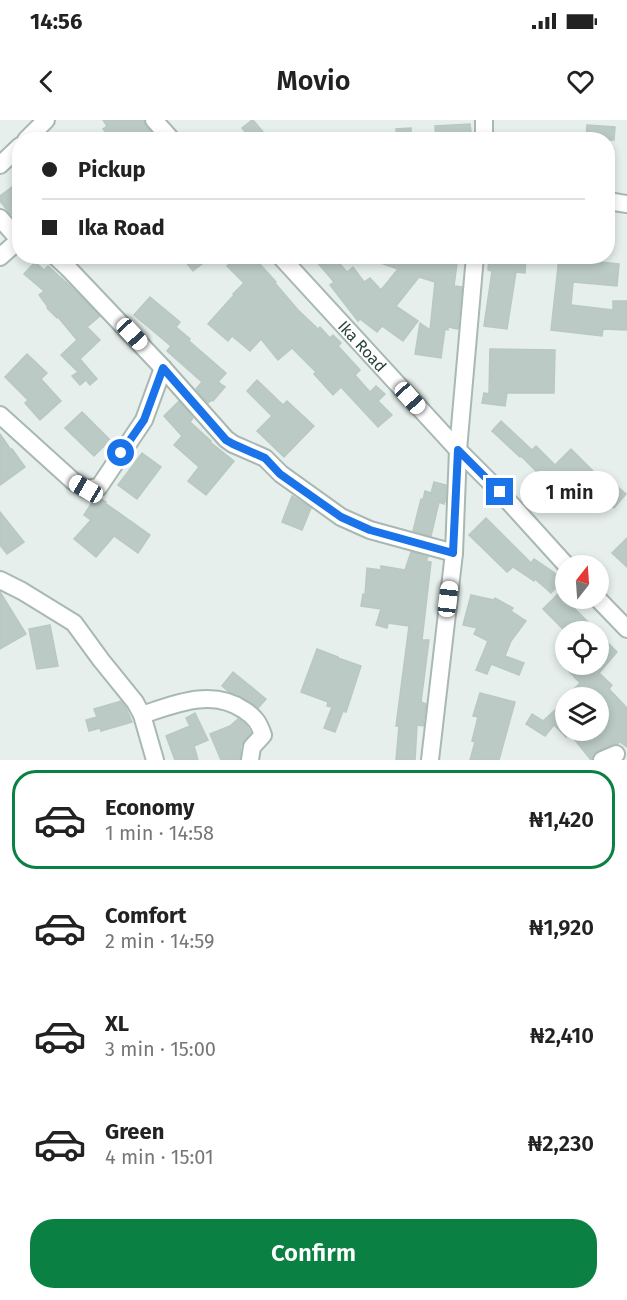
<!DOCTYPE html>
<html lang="en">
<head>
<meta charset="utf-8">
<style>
	:root { --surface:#fff; --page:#f2f2f2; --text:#222; --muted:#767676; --line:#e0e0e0; --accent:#0b8043 }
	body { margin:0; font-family:"Fira Sans",sans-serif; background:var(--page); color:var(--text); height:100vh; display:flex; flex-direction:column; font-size:22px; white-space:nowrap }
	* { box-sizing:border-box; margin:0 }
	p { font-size:20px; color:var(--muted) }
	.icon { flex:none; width:33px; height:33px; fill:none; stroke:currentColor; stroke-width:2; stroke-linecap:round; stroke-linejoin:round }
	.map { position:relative; height:640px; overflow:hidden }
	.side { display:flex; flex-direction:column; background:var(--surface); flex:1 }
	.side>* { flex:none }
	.banner { position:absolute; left:12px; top:12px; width:603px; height:132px; border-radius:24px; box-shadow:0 3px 9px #0003; display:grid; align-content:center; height:132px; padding:0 30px; background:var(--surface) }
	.needle { width:39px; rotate:17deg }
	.tools { position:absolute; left:555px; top:435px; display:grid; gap:12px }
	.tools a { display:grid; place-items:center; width:54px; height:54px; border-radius:50%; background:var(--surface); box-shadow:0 3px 9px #0003; font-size:30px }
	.end { position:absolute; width:27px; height:27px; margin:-14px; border:8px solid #1a73e8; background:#fff; box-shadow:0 0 0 3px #fff }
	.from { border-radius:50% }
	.bubble { position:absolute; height:42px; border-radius:21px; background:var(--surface); box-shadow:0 3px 9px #0003; font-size:20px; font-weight:600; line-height:42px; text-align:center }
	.car { position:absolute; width:18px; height:36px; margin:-18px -9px; border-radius:8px; box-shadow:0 0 4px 2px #0007; background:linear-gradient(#fff 24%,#345 0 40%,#fff 0 76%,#345 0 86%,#fff 0) }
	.banner b { display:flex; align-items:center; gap:21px; height:57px; font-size:22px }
	.banner b+b { border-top:2px solid var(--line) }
	.banner i { width:15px; height:15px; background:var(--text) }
	ul { padding:10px 0 0; list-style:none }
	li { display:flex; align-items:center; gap:18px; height:99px; margin:0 12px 9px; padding:0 18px; border:3px solid transparent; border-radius:24px }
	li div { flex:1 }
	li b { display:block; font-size:22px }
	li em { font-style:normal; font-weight:600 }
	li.on { border-color:var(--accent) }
	li>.icon { width:54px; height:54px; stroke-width:1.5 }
	.primary-button { display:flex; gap:12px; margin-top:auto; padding:12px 30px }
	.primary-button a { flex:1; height:69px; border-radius:24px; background:var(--accent); color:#fff; font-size:24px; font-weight:600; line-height:69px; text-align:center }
	.status { display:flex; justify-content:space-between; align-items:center; height:42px; padding:0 30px; background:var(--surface); direction:ltr }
	.status svg { height:16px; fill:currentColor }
	header { display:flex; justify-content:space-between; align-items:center; height:78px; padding:0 30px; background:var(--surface); font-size:27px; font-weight:600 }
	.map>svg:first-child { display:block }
</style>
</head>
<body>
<div class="status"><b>14:56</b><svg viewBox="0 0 49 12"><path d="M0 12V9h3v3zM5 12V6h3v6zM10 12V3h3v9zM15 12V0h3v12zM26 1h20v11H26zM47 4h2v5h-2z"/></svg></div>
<header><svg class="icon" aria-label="back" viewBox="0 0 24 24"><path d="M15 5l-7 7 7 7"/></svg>Movio<svg class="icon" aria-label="heart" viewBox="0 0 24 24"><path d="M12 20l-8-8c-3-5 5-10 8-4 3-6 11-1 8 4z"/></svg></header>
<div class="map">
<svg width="627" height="640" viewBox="0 0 627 640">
	<rect width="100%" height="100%" fill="#e6efeb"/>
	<g fill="#bbcac4" stroke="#b8c9c2" stroke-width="1.5">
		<path d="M103 0H144L146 7 157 20H111L103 9 107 6Z"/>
		<path d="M252 0H253L263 12 254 20H252L242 8Z"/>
		<path d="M470 4 472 20H436L435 6Z"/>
		<path d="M587 5 615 7 614 20H586Z"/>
		<path d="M411 8V19L397 20 396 9Z"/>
		<path d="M20 61V88L11 95 0 81V76Z"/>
		<path d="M181 136H206L200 142 202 144 193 151Z"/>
		<path d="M237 136H263L258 142 276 162 275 163 298 190 318 209 320 207 330 218 333 215 341 223 338 226 360 250 355 255 370 272 376 266 385 274 378 281 392 295 378 307 341 267 333 275 314 254 316 252 292 228 278 240 261 219 250 231 232 216 228 221 208 204 234 175 233 174 244 163 227 146Z"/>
		<path d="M312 136H333L347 152 353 147 364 162 370 158 381 170 398 149 366 138 367 136H415L437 144 438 136H458L454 166 462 167 458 209 448 207V210L445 209 441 238 415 234 420 203 430 210 435 162 419 157 396 186 418 201 403 221 382 206 377 212 360 199 358 201 330 165 334 162Z"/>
		<path d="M489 136 507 138V136H526L525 153 516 152 507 209 484 206 492 151 488 150Z"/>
		<path d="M559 138 619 144 617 166 573 162 571 185 613 190V181H627V210L603 209 602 216 551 210Z"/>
		<path d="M35 142 44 150 48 146 70 166 100 196 87 207 100 220 80 239 97 259 90 265 86 260 80 265 72 256 78 252 61 235 77 220 58 197 57 198 47 188 48 187 39 175 44 171 24 154Z"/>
		<path d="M150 177 180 202 176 207 190 219 189 221 226 253 218 262 225 267 213 281 212 280 208 283 196 269 202 262 167 231 171 226 134 195Z"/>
		<path d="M490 229 555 230 554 273H507L505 286 482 283 484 273 489 274Z"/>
		<path d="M27 234 47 253 41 259 61 281 40 300 25 283 28 280 5 257Z"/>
		<path d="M257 260 283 285 287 281 314 306 284 337 257 311 272 296 247 271Z"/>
		<path d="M179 281 193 298 190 302 211 321 210 322 234 341 206 375 188 361 199 347 174 325 182 316 164 296Z"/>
		<path d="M82 292 110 320 94 336 65 308Z"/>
		<path d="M501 301 532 330 536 326 555 345 571 329 604 362 607 358 626 374 614 388 595 372 597 369 581 353 559 374 521 336 520 337 492 311Z"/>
		<path d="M0 314 11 330 12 329 25 347 0 365Z"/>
		<path d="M142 333 161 347 137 379 118 365Z"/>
		<path d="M434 362 446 365V379L444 384 439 382 431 416 413 411 421 379 423 380 425 371 431 373Z"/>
		<path d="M292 376 311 388 302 410 282 402Z"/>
		<path d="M95 378H99L106 382 105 383 150 415 138 433 114 416 96 437 74 419 91 400 84 395Z"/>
		<path d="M0 392 24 422 7 434 0 425Z"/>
		<path d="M486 398 531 443 534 439 552 451 563 460 551 473 535 459 534 461 513 447 507 452 469 415Z"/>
		<path d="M627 418V447L612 433Z"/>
		<path d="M411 432 428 437 426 441 431 442 422 520H429L421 582 426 584 423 606 417 605 415 640H396L399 606H396L409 506 388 503 387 508 376 505 381 489 361 486 363 474 365 475 367 448 381 450V446L405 450Z"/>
		<path d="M0 472 26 514 0 529Z"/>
		<path d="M559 473 590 504 597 512H566L543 489Z"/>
		<path d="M471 475 494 480 495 478 513 488 511 491 526 501 511 521 505 536 524 543 519 555 491 544 487 554 476 550 488 521 474 514 477 508 463 505Z"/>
		<path d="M50 505 58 546 37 549 29 509Z"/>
		<path d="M598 513 617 532 599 553 612 565 609 569 627 588V627L620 622 617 624H612L597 631 593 634 591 640 567 610H598V578H576L571 572 580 563 562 544H583L588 548 591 544H598Z"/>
		<path d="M317 529 338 537V538L361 546 346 592 343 591 335 612 324 608 332 587 327 586 328 582 301 572Z"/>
		<path d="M233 552 266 579 258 588 249 581 229 572 222 566Z"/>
		<path d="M480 573 515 582 499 640H470L475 622 472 621 478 597 473 596Z"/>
		<path d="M121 581 126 588 132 602 101 611 100 608 89 611 86 600 97 597 94 589Z"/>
		<path d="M565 581 566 617 554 605 545 616 526 604 532 594 543 601Z"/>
		<path d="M195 593 208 620 194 626 198 640H175L166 616 190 606 186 598Z"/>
		<path d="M238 599 246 605 251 613 241 625 240 640H221L210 614 230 606Z"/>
	</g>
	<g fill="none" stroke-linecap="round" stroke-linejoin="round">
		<defs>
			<g id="minor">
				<path d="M154 0 172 20"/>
				<path d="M484 0V20"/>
				<path d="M26 20 46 0"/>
				<path d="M0 45 20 26"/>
				<path d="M608 81 627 84"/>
				<path d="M0 98 20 121"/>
				<path d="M55 136 68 148 163 248 226 319 233 324 265 338 281 354 341 397 370 410 454 433"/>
				<path id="s1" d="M280 136 458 330 500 372 567 446"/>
				<path d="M0 137 18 121"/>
				<path d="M0 295 73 361 86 369 99 367 144 300 163 248"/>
				<path d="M0 460 22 471 74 503 101 540 135 582 142 595 155 640"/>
				<path d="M597 478 627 509"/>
				<path d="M142 595C175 584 212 568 244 590 255 597 259 603 263 615L252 627 250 640"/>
				<path d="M430 640 454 433 458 330 475 136"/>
				<path d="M602 640 616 634"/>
			</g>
		</defs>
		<use href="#minor" stroke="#a8b8b2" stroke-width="20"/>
		<use href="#minor" stroke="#fff" stroke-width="16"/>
	</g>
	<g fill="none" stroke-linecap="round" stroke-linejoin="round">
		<path stroke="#1a73e8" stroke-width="8" d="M121 333 144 300 163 248 226 320 233 324 265 338 280 354 341 397 370 410 453 433 458 330 500 372"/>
	</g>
	<g text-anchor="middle" stroke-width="4.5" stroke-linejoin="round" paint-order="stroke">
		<g font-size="16" fill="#24423a" stroke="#f7fbf9">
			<text dy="6" stroke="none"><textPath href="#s1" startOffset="122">Ika Road</textPath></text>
		</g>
	</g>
</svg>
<div class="tools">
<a><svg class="needle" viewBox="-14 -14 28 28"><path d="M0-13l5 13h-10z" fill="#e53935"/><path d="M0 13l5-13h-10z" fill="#767676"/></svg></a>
<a><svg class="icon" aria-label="locate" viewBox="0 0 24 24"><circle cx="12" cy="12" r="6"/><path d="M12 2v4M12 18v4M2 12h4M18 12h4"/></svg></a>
<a><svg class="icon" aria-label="layers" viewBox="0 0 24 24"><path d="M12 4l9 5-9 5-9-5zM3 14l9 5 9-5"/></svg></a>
</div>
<i class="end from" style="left:121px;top:333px"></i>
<i class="end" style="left:500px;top:372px"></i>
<div class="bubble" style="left:520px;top:351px;width:99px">1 min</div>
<i class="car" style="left:132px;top:214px;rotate:137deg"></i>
<i class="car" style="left:410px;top:278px;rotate:138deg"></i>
<i class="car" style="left:86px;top:369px;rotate:300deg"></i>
<i class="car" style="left:448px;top:479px;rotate:7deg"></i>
<div class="banner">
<b><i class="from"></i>Pickup</b>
<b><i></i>Ika Road</b>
</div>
</div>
<section class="side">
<ul>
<li class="on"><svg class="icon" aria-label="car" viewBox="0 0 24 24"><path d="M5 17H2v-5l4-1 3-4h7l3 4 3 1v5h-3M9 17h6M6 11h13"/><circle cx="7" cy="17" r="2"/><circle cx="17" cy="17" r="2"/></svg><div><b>Economy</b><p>1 min · 14:58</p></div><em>₦1,420</em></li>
<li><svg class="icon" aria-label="car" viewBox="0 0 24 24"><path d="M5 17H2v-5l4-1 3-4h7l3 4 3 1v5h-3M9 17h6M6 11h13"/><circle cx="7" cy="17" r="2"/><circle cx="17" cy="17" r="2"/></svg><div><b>Comfort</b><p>2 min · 14:59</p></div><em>₦1,920</em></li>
<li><svg class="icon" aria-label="car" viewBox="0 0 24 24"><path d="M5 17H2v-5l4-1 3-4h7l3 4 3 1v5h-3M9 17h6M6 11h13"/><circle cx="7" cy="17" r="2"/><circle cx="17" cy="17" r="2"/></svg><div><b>XL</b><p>3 min · 15:00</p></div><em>₦2,410</em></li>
<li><svg class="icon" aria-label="car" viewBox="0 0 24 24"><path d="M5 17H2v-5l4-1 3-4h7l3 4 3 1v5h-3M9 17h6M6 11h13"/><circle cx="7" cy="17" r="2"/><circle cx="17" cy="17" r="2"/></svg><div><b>Green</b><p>4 min · 15:01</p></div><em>₦2,230</em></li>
</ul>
<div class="primary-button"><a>Confirm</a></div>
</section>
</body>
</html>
